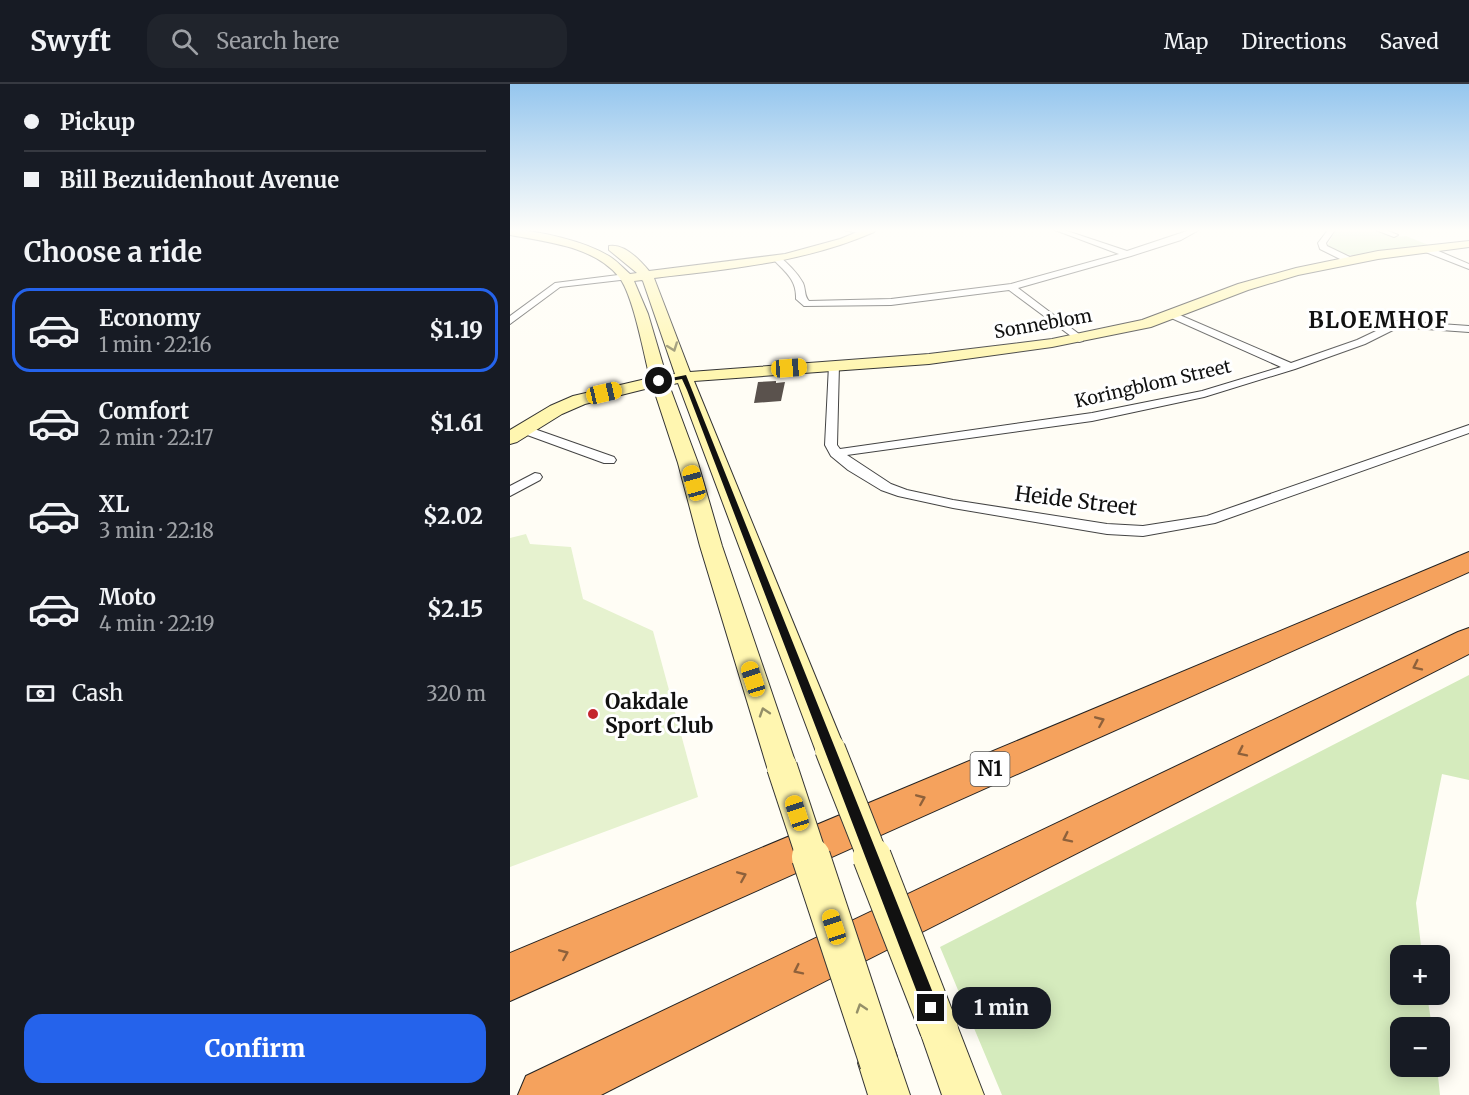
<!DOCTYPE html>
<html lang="en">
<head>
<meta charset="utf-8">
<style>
	:root { --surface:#171b24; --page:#20242c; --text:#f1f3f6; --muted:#9ea1a6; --line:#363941; --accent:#2563eb }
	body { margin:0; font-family:Merriweather,serif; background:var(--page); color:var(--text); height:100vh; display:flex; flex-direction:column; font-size:22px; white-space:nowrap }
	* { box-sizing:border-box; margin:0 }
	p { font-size:20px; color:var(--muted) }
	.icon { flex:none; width:33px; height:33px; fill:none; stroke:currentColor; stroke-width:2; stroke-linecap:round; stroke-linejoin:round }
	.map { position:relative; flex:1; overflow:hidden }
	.sheet { display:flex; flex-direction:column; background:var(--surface); width:510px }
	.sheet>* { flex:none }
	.guide { display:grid; align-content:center; height:132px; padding:0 24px; background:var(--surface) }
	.controls { position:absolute; left:880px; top:861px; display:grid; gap:12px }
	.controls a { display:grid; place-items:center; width:60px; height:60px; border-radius:12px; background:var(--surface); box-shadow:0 3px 15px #0003; font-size:30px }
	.end { position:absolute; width:27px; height:27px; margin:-14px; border:8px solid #111; background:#fff; box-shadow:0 0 0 3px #fff }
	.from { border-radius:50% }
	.bubble { position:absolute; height:42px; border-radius:18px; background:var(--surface); box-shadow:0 3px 15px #0003; font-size:20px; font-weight:800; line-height:42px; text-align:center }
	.car { position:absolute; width:18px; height:36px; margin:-18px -9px; border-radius:8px; box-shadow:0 0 4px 2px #0007; background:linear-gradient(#f5c518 24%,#345 0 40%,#f5c518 0 76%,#345 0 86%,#f5c518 0) }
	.guide b { display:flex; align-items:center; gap:21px; height:57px; font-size:22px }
	.guide b+b { border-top:2px solid var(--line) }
	.guide i { width:15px; height:15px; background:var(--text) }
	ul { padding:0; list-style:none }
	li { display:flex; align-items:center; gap:18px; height:84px; margin:0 12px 9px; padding:0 12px; border:3px solid transparent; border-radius:18px }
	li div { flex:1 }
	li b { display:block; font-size:22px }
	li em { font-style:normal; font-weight:800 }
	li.on { border-color:var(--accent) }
	li>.icon { width:54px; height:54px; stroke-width:1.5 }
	h2 { padding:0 24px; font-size:27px; line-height:72px }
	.pay { display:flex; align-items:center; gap:15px; height:66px; padding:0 24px; font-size:22px }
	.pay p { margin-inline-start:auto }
	.primary-button { display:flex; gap:12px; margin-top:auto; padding:12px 24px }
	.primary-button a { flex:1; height:69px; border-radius:18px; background:var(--accent); color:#fff; font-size:24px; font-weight:800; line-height:69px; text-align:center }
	header { display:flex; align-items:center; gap:36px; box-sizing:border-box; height:84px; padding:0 30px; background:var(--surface); border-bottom:2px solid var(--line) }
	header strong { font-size:28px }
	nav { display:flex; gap:33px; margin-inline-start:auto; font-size:21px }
	.search { width:420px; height:54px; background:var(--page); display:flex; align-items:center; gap:15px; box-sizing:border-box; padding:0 21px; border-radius:18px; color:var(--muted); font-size:22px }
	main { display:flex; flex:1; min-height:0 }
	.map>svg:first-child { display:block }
</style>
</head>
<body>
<header>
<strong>Swyft</strong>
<div class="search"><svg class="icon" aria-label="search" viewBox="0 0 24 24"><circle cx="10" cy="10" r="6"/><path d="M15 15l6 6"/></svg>Search here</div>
<nav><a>Map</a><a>Directions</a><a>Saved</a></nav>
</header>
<main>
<section class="sheet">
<div class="guide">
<b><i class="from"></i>Pickup</b>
<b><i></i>Bill Bezuidenhout Avenue</b>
</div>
<h2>Choose a ride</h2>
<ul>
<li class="on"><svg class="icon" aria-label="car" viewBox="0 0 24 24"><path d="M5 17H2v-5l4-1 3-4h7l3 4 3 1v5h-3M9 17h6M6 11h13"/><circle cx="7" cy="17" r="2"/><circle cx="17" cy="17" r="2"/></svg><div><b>Economy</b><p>1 min · 22:16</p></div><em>$1.19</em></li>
<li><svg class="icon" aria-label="car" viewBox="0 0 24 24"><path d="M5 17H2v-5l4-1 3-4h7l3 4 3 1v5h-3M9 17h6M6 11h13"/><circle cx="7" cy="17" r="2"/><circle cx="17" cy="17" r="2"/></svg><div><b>Comfort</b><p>2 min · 22:17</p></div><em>$1.61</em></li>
<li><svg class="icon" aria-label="car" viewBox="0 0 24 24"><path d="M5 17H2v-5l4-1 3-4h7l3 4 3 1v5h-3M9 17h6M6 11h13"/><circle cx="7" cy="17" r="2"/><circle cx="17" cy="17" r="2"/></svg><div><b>XL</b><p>3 min · 22:18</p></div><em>$2.02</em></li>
<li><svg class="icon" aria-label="car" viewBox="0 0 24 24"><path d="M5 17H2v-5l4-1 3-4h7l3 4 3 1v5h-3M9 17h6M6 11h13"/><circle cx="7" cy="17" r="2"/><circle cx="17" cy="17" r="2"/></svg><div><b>Moto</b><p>4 min · 22:19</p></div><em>$2.15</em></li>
</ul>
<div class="pay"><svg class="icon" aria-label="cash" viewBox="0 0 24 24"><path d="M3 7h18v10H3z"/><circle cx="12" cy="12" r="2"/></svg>Cash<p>320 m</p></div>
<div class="primary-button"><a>Confirm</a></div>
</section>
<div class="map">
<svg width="959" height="1011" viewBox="0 0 959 1011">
	<rect width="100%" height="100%" fill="#fffdf5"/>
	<g fill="#d5ebbd">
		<path d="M826 146H865L884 153 896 152 921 162C892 166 840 181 817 162Z"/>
		<path d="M959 591V696L932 690 906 819 912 871 891 872V910L917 911 922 943 891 944V982L927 983 930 1011H492L430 863Z"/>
	</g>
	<path fill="#e6f2cf" d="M16 450 20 460 61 463 73 515 143 547 188 713 0 783V454Z"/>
	<path fill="#5a524d" d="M266 297V299L275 298 271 317 244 319 248 298Z"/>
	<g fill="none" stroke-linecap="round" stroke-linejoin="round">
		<defs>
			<g id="street">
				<path d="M333 146H353L359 148 355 150Z"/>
				<path d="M545 146H554L617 167 680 146H689L671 156 621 172 508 204 573 253V257L569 258 499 206 381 221 294 222 286 215C287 195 274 187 262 174L269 172C278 180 287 188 293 199 296 206 294 212 299 217L381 215 501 200 609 170Z"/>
				<path d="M818 146H825L816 159 817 162 842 174V178H836L810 165 808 159Z"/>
				<path d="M866 146H876L888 151 884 153Z"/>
				<path d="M913 163H919L959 180V185L913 167Z"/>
				<path d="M116 190 119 191V195L50 203 0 240V232L45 199Z"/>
				<path d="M659 229H665L781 279 847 256 887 237 959 242V248L889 243 855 260 785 285 694 313 582 337 337 371 381 400 397 406 443 416 597 440 633 442 697 432 959 341V349L705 439 633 452 597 450 443 424 388 412 371 406 338 386 321 372 315 361 319 281 324 278 329 281 327 361 330 365 582 329 692 307 771 283 659 233Z"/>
				<path d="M13 341 104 373 106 376 104 379H94L9 348 7 345 9 342Z"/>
				<path d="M25 389 30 390 32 393 30 396 0 412V402Z"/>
			</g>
			<g id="secondary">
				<path d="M0 146C28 146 74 157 99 172 106 176 113 184 120 190L127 189 99 166V162C114 159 130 176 139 187L275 170 330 155 352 146H365L364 148C293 179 219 185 144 194L180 288 419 270 542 255 632 236 728 200 786 184 868 167 959 157V163L868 175 788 191 738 206 641 243 542 263 419 280 184 297 335 665 331 674 320 677 309 674 305 665 168 299 159 301 188 379 212 462 287 683 283 692 272 696 261 692 257 683 190 462 168 379 143 303 75 320 52 330 7 358 0 360V346L40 322 63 312 140 294C134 271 123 210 109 193 84 162 37 158 0 151ZM132 196 133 197 165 290 156 291 138 230 124 197Z"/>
				<path d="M429 925 443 931 474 1011H432L409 945 415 931Z"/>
				<path d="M369 958 384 964 400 1011H358L348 979 354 964Z"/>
			</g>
			<g id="highway">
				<path d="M959 468V488L0 917V869Z"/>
				<path d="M959 544V570L91 1011H8L16 992 948 548Z"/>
			</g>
		</defs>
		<use href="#street" stroke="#444" stroke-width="2"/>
		<use href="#secondary" stroke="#333" stroke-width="2"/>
		<use href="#highway" stroke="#222" stroke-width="2"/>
		<use href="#street" fill="#fff" fill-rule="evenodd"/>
		<use href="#secondary" fill="#fff6b0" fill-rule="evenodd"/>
		<use href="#highway" fill="#f5a25d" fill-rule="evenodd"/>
		<defs>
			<g id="secondary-bridge-far1">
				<path d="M320 665 363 774"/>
				<path d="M272 683 302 774"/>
			</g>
			<g id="secondary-bridge">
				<path d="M301 773 369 979"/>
				<path d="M362 773 429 945"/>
			</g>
		</defs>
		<use href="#secondary-bridge-far1" stroke="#333" stroke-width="32" stroke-linecap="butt"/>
		<use href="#secondary-bridge" stroke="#333" stroke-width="40" stroke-linecap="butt"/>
		<use href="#secondary-bridge-far1" stroke="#fff6b0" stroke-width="30"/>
		<use href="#secondary-bridge" stroke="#fff6b0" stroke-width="38"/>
	</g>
	<defs><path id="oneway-chevron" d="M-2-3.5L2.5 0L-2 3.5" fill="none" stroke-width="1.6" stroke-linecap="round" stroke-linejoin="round" transform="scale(1.5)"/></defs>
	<g stroke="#948f68">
		<use href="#oneway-chevron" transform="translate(163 263) rotate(70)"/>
		<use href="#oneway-chevron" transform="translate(254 628) rotate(-108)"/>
		<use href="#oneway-chevron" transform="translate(351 924) rotate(-108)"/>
	</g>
	<g stroke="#8e613b">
		<use href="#oneway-chevron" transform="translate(907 582) rotate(154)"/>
		<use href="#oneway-chevron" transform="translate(590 637) rotate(-23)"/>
		<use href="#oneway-chevron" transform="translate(732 668) rotate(154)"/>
		<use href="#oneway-chevron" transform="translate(411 715) rotate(-23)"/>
		<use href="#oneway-chevron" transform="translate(557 754) rotate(154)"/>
		<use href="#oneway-chevron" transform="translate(232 792) rotate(-23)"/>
		<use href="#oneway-chevron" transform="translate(54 870) rotate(-23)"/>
		<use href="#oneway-chevron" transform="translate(288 886) rotate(154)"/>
	</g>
	<linearGradient id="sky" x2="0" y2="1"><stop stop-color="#95c6ee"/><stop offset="0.51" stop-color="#fffefa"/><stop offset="1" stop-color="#fffefa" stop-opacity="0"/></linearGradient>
	<rect width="959" height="287" fill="url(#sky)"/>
	<path fill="#111" d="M176 291 429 924 427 930 421 932 415 930 413 924 177 306 172 295 149 299 146 297Z"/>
	<circle fill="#c4262e" stroke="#fff" stroke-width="2" cx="83" cy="630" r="6"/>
	<g text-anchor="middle" stroke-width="6" stroke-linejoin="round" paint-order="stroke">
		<g font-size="18" fill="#111" stroke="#fff">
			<text transform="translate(533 240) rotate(-10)" y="6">Sonneblom</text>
			<text transform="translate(643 300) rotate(-13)" y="6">Koringblom Street</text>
		</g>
		<rect fill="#fff" stroke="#585858" stroke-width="1.5" x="460.5" y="668" width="39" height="34" rx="4.5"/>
		<g font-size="20" font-weight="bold" fill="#111">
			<text x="480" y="692">N1</text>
		</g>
		<g font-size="21" fill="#111" stroke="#fff">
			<text transform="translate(566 417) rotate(7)" y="7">Heide Street</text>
		</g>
		<g font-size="21" font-weight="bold" fill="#111" stroke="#fff" text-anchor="start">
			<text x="95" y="625">Oakdale<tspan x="95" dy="24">Sport Club</tspan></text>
		</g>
		<g font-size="22" font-weight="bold" letter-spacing="1.5" fill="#111" stroke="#fff">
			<text x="869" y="244">BLOEMHOF</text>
		</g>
	</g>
</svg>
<div class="controls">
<a>+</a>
<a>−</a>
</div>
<i class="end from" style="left:149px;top:297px"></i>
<i class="end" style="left:421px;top:924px"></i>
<div class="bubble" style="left:442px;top:903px;width:99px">1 min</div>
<i class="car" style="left:279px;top:284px;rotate:86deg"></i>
<i class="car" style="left:94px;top:309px;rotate:77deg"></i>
<i class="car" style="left:184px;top:399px;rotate:344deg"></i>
<i class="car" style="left:243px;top:595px;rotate:342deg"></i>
<i class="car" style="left:287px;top:729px;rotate:342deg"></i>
<i class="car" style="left:324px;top:843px;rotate:342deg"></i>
</div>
</main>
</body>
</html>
